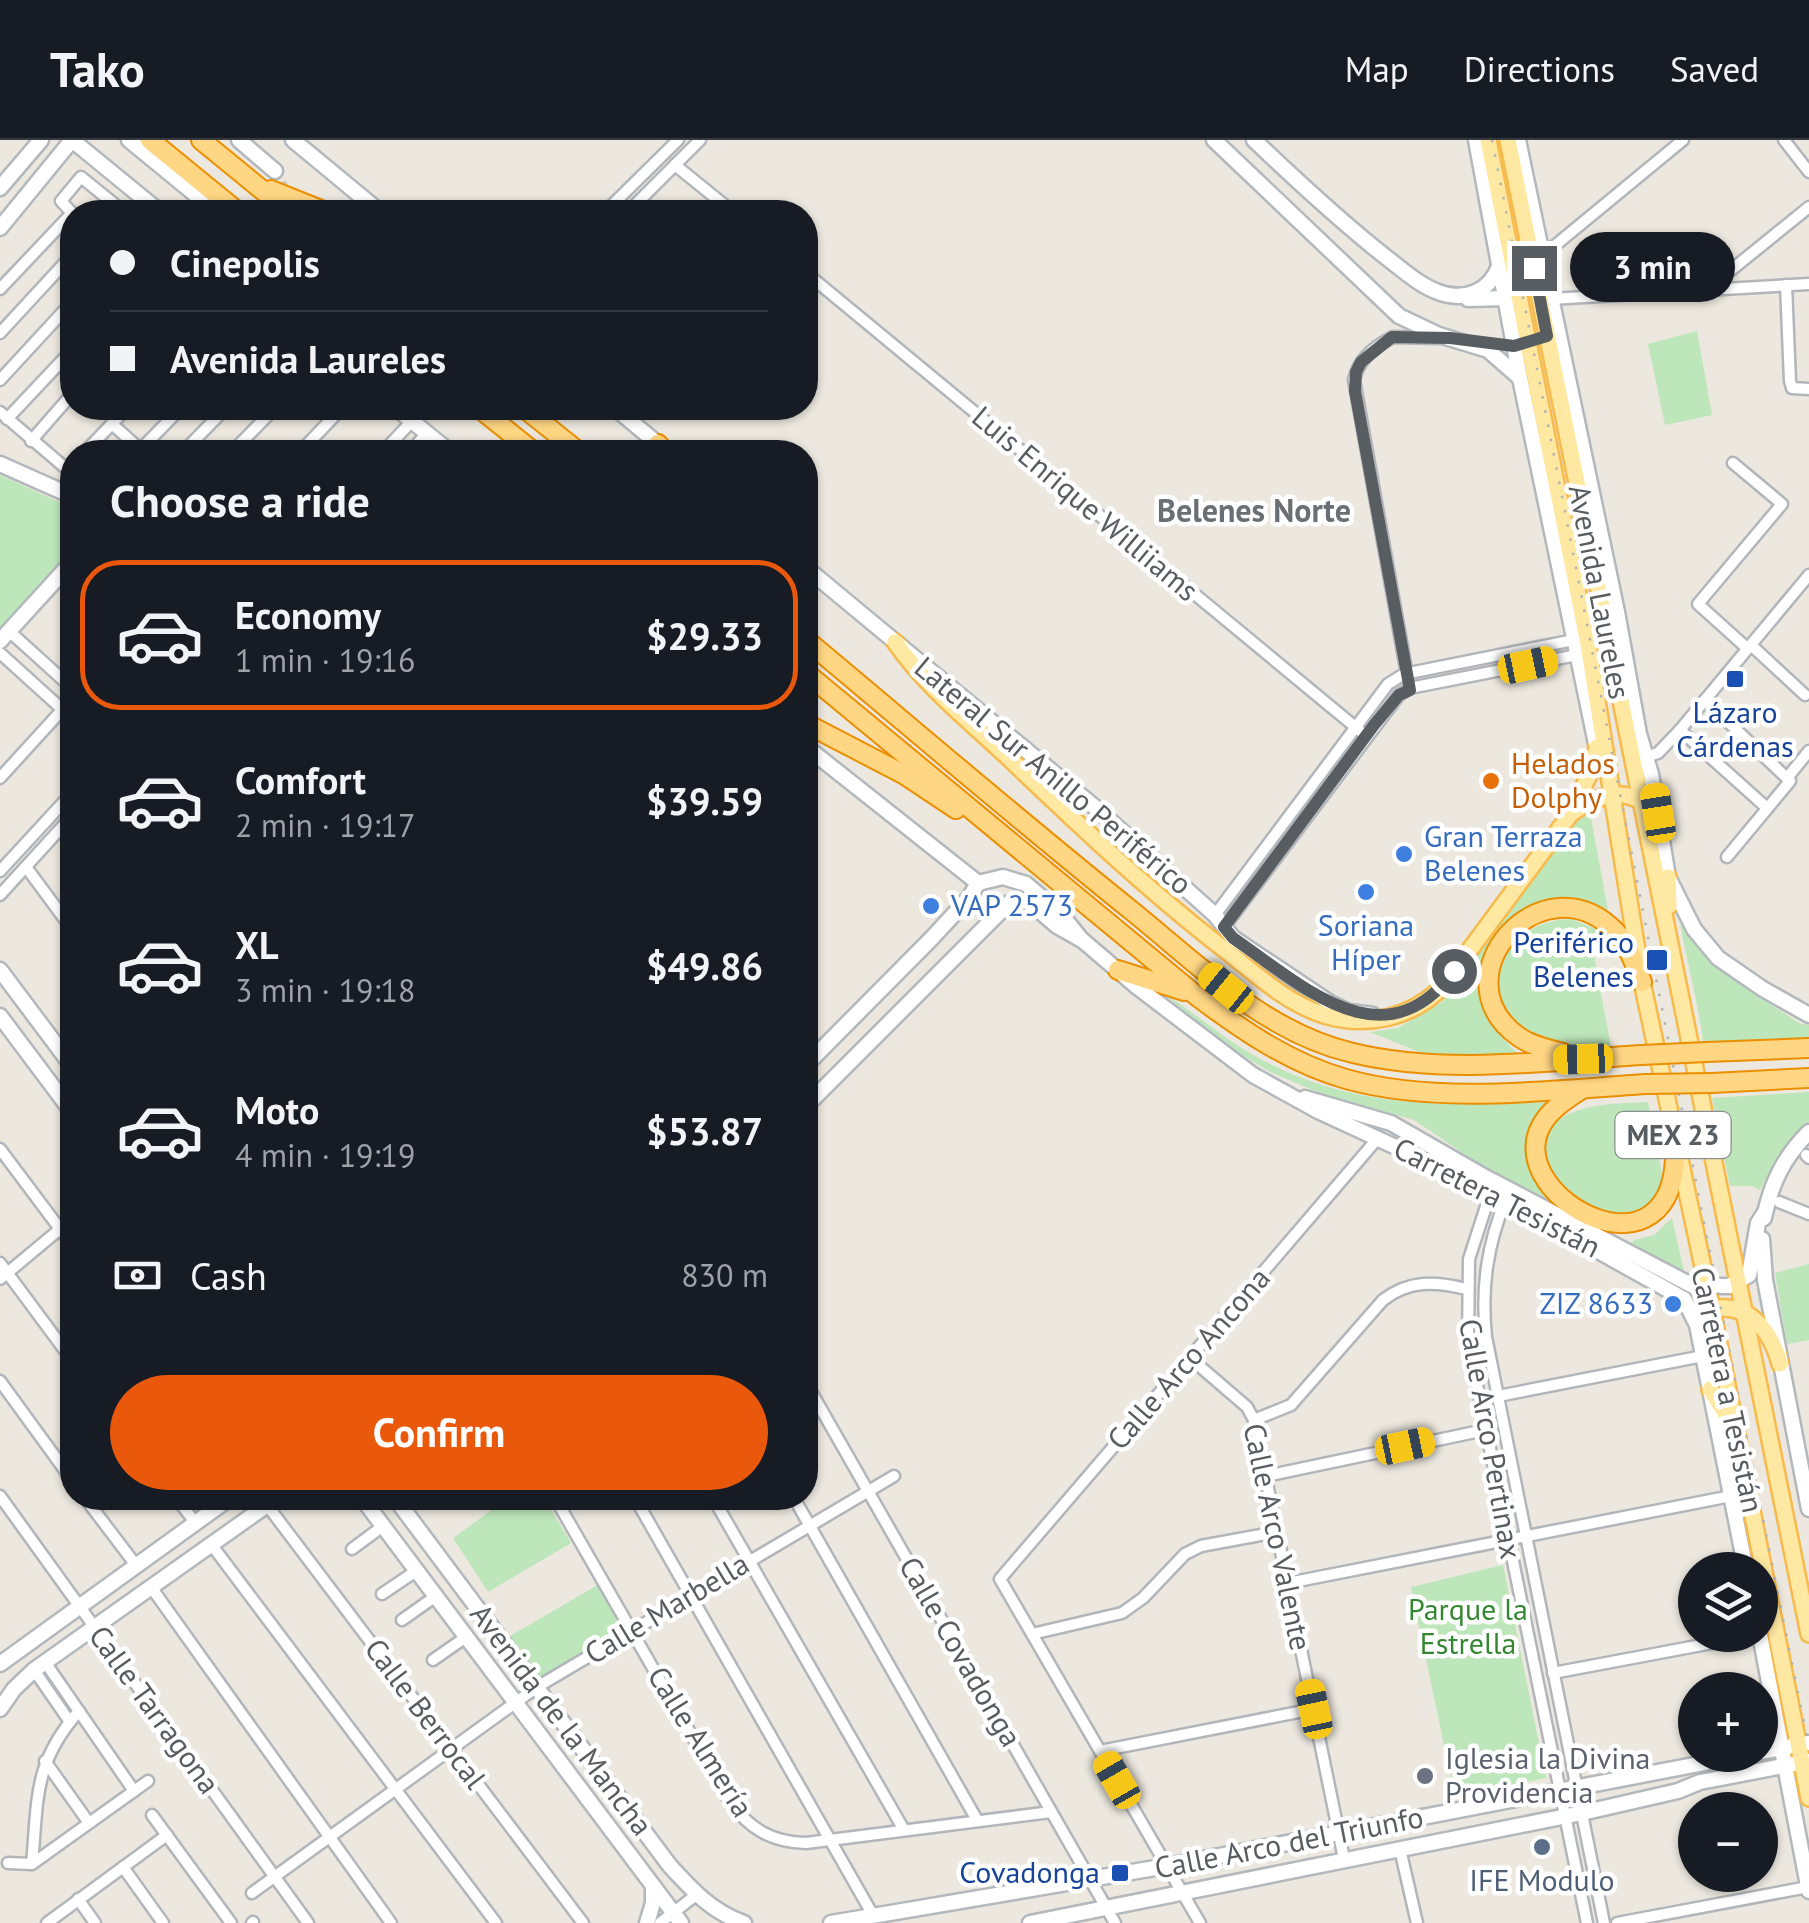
<!DOCTYPE html>
<html lang="en">
<head>
<meta charset="utf-8">
<style>
	:root { --surface:#171b24; --page:#20242c; --text:#f1f3f6; --muted:#9ea1a6; --line:#363941; --accent:#ea580c }
	body { margin:0; font-family:"PT Sans",sans-serif; background:var(--page); color:var(--text); height:100vh; display:flex; flex-direction:column; font-size:38px; white-space:nowrap }
	* { box-sizing:border-box; margin:0 }
	p { font-size:32px; color:var(--muted) }
	.icon { flex:none; width:55px; height:55px; fill:none; stroke:currentColor; stroke-width:2; stroke-linecap:round; stroke-linejoin:round }
	.map { position:relative; flex:1; overflow:hidden }
	.details { position:absolute; left:60px; top:300px; width:758px; height:1070px; display:flex; flex-direction:column; background:var(--surface); border-radius:40px; box-shadow:0 2px 8px #0004 }
	.details>* { flex:none }
	.hud { position:absolute; left:60px; top:60px; width:758px; height:220px; border-radius:40px; box-shadow:0 2px 8px #0004; display:grid; align-content:center; height:220px; padding:0 50px; background:var(--surface) }
	.fabs { position:absolute; left:1678px; top:1412px; display:grid; gap:20px }
	.fabs a { display:grid; place-items:center; width:100px; height:100px; border-radius:50%; background:var(--surface); box-shadow:0 2px 8px #0004; font-size:50px }
	.end { position:absolute; width:45px; height:45px; margin:-22px; border:12px solid #585d61; background:#fff; box-shadow:0 0 0 5px #fff }
	.from { border-radius:50% }
	.bubble { position:absolute; height:70px; border-radius:35px; background:var(--surface); box-shadow:0 2px 8px #0004; font-size:32px; font-weight:700; line-height:70px; text-align:center }
	.car { position:absolute; width:30px; height:60px; margin:-30px -15px; border-radius:12px; box-shadow:0 0 8px 2px #0007; background:linear-gradient(#f5c518 24%,#345 0 40%,#f5c518 0 76%,#345 0 86%,#f5c518 0) }
	.hud b { display:flex; align-items:center; gap:35px; height:95px; font-size:38px }
	.hud b+b { border-top:2px solid var(--line) }
	.hud i { width:25px; height:25px; background:var(--text) }
	ul { padding:0; list-style:none }
	li { display:flex; align-items:center; gap:30px; height:150px; margin:0 20px 15px; padding:0 30px; border:5px solid transparent; border-radius:40px }
	li div { flex:1 }
	li b { display:block; font-size:38px }
	li em { font-style:normal; font-weight:700 }
	li.selected { border-color:var(--accent) }
	li>.icon { width:90px; height:90px; stroke-width:1.5 }
	h2 { padding:0 50px; font-size:45px; line-height:120px }
	.pay { display:flex; align-items:center; gap:25px; height:110px; padding:0 50px; font-size:38px }
	.pay p { margin-inline-start:auto }
	.action { display:flex; gap:20px; margin-top:auto; padding:20px 50px }
	.action a { flex:1; height:115px; border-radius:60px; background:var(--accent); color:#fff; font-size:40px; font-weight:700; line-height:115px; text-align:center }
	header { display:flex; align-items:center; gap:60px; box-sizing:border-box; height:140px; padding:0 50px; background:var(--surface); border-bottom:2px solid var(--line) }
	header strong { font-size:48px }
	nav { display:flex; gap:55px; margin-inline-start:auto; font-size:35px }
	.map>svg:first-child { display:block }
</style>
</head>
<body>
<header>
<strong>Tako</strong>
<nav><a>Map</a><a>Directions</a><a>Saved</a></nav>
</header>
<div class="map">
<svg width="1809" height="1783" viewBox="0 0 1809 1783">
	<rect width="100%" height="100%" fill="#ece8df"/>
	<g fill="#bde6ba">
		<path d="M1697 191 1712 275 1665 285 1648 204Z"/>
		<path d="M0 335 72 368V409L0 488Z"/>
		<path d="M1590 673 1610 781 1526 772C1490 833 1455 859 1521 916L1448 919 1429 916 1370 892 1398 888 1442 862 1559 703 1576 682Z"/>
		<path d="M1571 779 1601 791 1602 797 1591 800 1611 907C1586 908 1547 912 1527 896 1469 852 1503 781 1571 779Z"/>
		<path d="M1680 783C1714 832 1752 852 1801 884L1809 885V898L1703 902C1698 860 1687 824 1680 783Z"/>
		<path d="M1160 851C1193 871 1221 897 1255 916 1348 969 1443 966 1546 962L1549 966C1534 1007 1517 1029 1552 1065L1494 1034 1414 980 1322 954 1270 932 1225 904Z"/>
		<path d="M1809 952V982L1780 1014 1760 1050 1752 1046H1730L1712 958Z"/>
		<path d="M1648 962 1664 1043 1649 1067 1617 1079C1601 1072 1582 1066 1567 1057 1554 1049 1547 1032 1545 1017 1539 962 1611 964 1648 962Z"/>
		<path d="M1672 1078 1685 1136 1629 1106 1634 1100 1654 1095Z"/>
		<path d="M1809 1124V1200L1787 1204 1775 1133Z"/>
		<path d="M508 1358H544L571 1403 488 1452 453 1398Z"/>
		<path d="M1503 1425 1546 1638 1455 1658 1411 1447Z"/>
		<path d="M601 1443 628 1488 537 1542 505 1499Z"/>
	</g>
	<g fill="none" stroke-linecap="round" stroke-linejoin="round">
		<path stroke="#c7c5c0" stroke-width="14" stroke-dasharray="14 7" stroke-linecap="butt" d="M265 72C280 61 285 48 275 31"/>
		<defs>
			<g id="street">
				<path d="M1784 0 1809 32"/>
				<path d="M675 25 733 72"/>
				<path d="M605 72 678 0"/>
				<path d="M628 72 700 0"/>
				<path d="M72 73 61 61 81 37 124 72"/>
				<path d="M1541 117 1683 0"/>
				<path d="M805 132 1365 595"/>
				<path d="M1786 145 1790 241 1792 248 1809 249"/>
				<path d="M1709 148 1809 67"/>
				<path d="M0 149 72 73"/>
				<path d="M1550 159 1809 144"/>
				<path d="M0 193 72 115"/>
				<path d="M0 240 72 162"/>
				<path d="M0 272 69 331"/>
				<path d="M7 279 72 210"/>
				<path d="M112 284 143 312"/>
				<path d="M31 301 72 254"/>
				<path d="M140 310 181 268"/>
				<path d="M85 312 127 268"/>
				<path d="M183 312 226 268"/>
				<path d="M232 312 275 268"/>
				<path d="M300 312 342 268"/>
				<path d="M383 312 412 281"/>
				<path d="M410 312 427 293"/>
				<path d="M1733 323 1782 364 1698 464 1748 509"/>
				<path d="M9 491 72 548"/>
				<path d="M1751 505 1805 555"/>
				<path d="M0 513 63 570"/>
				<path d="M1408 540 1354 240C1358 220 1375 206 1393 197L1441 198"/>
				<path d="M1705 560 1790 641 1727 717"/>
				<path d="M1680 590 1767 668"/>
				<path d="M1646 617 1658 613 1680 590 1809 435"/>
				<path d="M0 638 72 559"/>
				<path d="M1787 638 1809 611"/>
				<path d="M26 727 72 789"/>
				<path d="M0 731 72 653"/>
				<path d="M0 755 72 676"/>
				<path d="M1215 775 1388 544 1404 534 1574 500"/>
				<path d="M1224 787 1399 555 1410 548 1577 515"/>
				<path d="M0 1009 72 1105"/>
				<path d="M1806 1015 1809 1018"/>
				<path d="M1491 1051 1469 1119 1468 1201 1587 1783"/>
				<path d="M1506 1059C1487 1105 1481 1148 1486 1197L1604 1783"/>
				<path d="M1779 1062 1809 1074"/>
				<path d="M0 1123 72 1220"/>
				<path d="M0 1139 72 1079"/>
				<path d="M1190 1218 1247 1267 1254 1280 1344 1719"/>
				<path d="M0 1241 72 1340"/>
				<path d="M805 1241 1115 1783"/>
				<path d="M1498 1256 1703 1216"/>
				<path d="M1254 1280 1291 1265 1383 1160C1409 1140 1435 1141 1466 1149"/>
				<path d="M1266 1336 1485 1290"/>
				<path d="M0 1356 308 1783"/>
				<path d="M85 1358 135 1424"/>
				<path d="M176 1358 195 1382"/>
				<path d="M555 1358 730 1662C750 1689 771 1702 806 1703L1051 1672"/>
				<path d="M635 1358 874 1777"/>
				<path d="M713 1358 904 1690"/>
				<path d="M794 1358 977 1680"/>
				<path d="M267 1365 583 1783"/>
				<path d="M211 1404 496 1783"/>
				<path d="M352 1409 383 1386"/>
				<path d="M1288 1443 1731 1356"/>
				<path d="M151 1447 391 1783"/>
				<path d="M382 1454 416 1431"/>
				<path d="M402 1480 436 1456"/>
				<path d="M1032 1494 1122 1473 1143 1458 1185 1414 1201 1406 1277 1392"/>
				<path d="M433 1520 466 1497"/>
				<path d="M45 1522 134 1651"/>
				<path d="M34 1530 70 1582"/>
				<path d="M1553 1533 1755 1495"/>
				<path d="M1100 1611 1314 1569"/>
				<path d="M45 1621 89 1683"/>
				<path d="M152 1675 231 1783"/>
				<path d="M1400 1709 1417 1783"/>
				<path d="M8 1723 32 1724 148 1641"/>
				<path d="M32 1724C38 1659 33 1623 79 1571"/>
				<path d="M123 1727 163 1783"/>
				<path d="M252 1753 537 1547 894 1336"/>
				<path d="M78 1759 95 1783"/>
				<path d="M47 1783 167 1695"/>
				<path d="M252 1783 253 1782"/>
				<path d="M660 1783 696 1755"/>
				<path d="M1200 1783 1000 1439 1378 998"/>
				<path d="M1617 1783 1808 1747"/>
			</g>
			<g id="secondary">
				<path d="M129 0 207 64"/>
				<path d="M239 0 275 31"/>
				<path d="M293 0 380 72"/>
				<path d="M1214 0 1399 176 1439 195 1488 210 1520 238"/>
				<path d="M1254 0C1297 41 1341 82 1387 118 1403 130 1419 145 1438 152 1465 162 1490 152 1500 124"/>
				<path d="M1476 0 1520 238 1599 618"/>
				<path d="M1518 0 1617 472 1639 594 1651 634 1668 737 1694 789 1718 818 1763 849 1809 875"/>
				<path d="M0 48 41 0"/>
				<path d="M0 88 72 0 160 72"/>
				<path d="M1468 159 1507 158"/>
				<path d="M396 268 450 312"/>
				<path d="M615 268 664 309"/>
				<path d="M0 324 72 356"/>
				<path d="M805 427 1097 669 1215 775 1233 798 1330 863 1349 872 1373 875"/>
				<path d="M0 501 72 422"/>
				<path d="M805 606 978 743"/>
				<path d="M978 743 1003 737 1026 744 1061 774 1081 799 1136 846 1253 935 1320 972 1491 1051 1684 1159 1697 1185 1746 1430"/>
				<path d="M0 830 72 926"/>
				<path d="M0 876 72 972"/>
				<path d="M805 926 931 799 969 758 978 743"/>
				<path d="M1305 958 1391 983 1485 1037 1693 1146H1729L1749 1135 1758 1083 1765 1072"/>
				<path d="M805 967 1009 763 1028 761 1057 786 1080 799"/>
				<path d="M1764 1078C1771 1043 1784 1017 1809 992"/>
				<path d="M1762 1099 1765 1140 1809 1369"/>
				<path d="M362 1358 681 1783"/>
				<path d="M395 1358 670 1726C692 1750 712 1772 744 1783"/>
				<path d="M1760 1495 1809 1751"/>
				<path d="M0 1524 230 1358"/>
				<path d="M0 1569 14 1549 34 1530 277 1358"/>
				<path d="M1760 1612 1809 1603"/>
				<path d="M647 1783 653 1763V1749"/>
				<path d="M831 1783 1167 1726 1746 1615"/>
				<path d="M1030 1783 1582 1673 1678 1651 1700 1642 1809 1621"/>
			</g>
			<g id="primary">
				<path d="M1488 0 1588 504 1642 842 1712 1169 1809 1658"/>
				<path d="M1508 0 1809 1494"/>
				<path d="M895 502C927 548 972 583 1012 621 1082 688 1152 754 1229 813 1259 837 1287 863 1324 875 1367 888 1412 878 1443 846L1569 676 1593 627 1597 607"/>
				<path d="M1572 673C1592 658 1619 647 1642 662"/>
				<path d="M1668 737 1669 766"/>
				<path d="M1712 1169C1748 1162 1771 1190 1780 1224"/>
				<path d="M1710 1249 1732 1284"/>
			</g>
			<g id="highway">
				<path d="M150 0 238 72"/>
				<path d="M201 0 289 72"/>
				<path d="M271 50 326 72"/>
				<path d="M479 268 534 312"/>
				<path d="M524 268 579 312"/>
				<path d="M658 304 665 312"/>
				<path d="M805 499C914 590 1021 682 1132 771 1200 826 1266 893 1353 913 1443 935 1549 921 1641 915"/>
				<path d="M805 532 1198 857C1243 891 1292 924 1346 939 1438 965 1552 950 1646 944"/>
				<path d="M805 583 905 635 956 669"/>
				<path d="M1118 830 1184 851"/>
				<path d="M1707 912 1809 908"/>
				<path d="M1563 913C1548 909 1532 906 1519 897 1435 838 1543 715 1617 793 1629 807 1635 825 1642 842"/>
				<path d="M1712 943 1809 938"/>
				<path d="M1582 949C1567 959 1550 969 1541 986 1502 1059 1681 1153 1675 1004"/>
			</g>
		</defs>
		<use href="#street" stroke="#b2b6bb" stroke-width="15"/>
		<use href="#secondary" stroke="#b3b8bd" stroke-width="19"/>
		<use href="#primary" stroke="#f7ba4d" stroke-width="20"/>
		<use href="#highway" stroke="#eb8f00" stroke-width="22"/>
		<use href="#street" stroke="#fff" stroke-width="10"/>
		<use href="#secondary" stroke="#fff" stroke-width="14"/>
		<use href="#primary" stroke="#ffe8a1" stroke-width="15"/>
		<use href="#highway" stroke="#ffd683" stroke-width="18"/>
		<path stroke="#b1b2b2" stroke-width="2.5" stroke-dasharray="2.5 12" stroke-linecap="butt" d="M1492 0C1598 536 1700 1072 1809 1607"/>
		<defs>
			<g id="highway-bridge">
				<path d="M1641 915 1707 912"/>
				<path d="M1646 944 1712 943"/>
			</g>
		</defs>
		<use href="#highway-bridge" stroke="#eb8f00" stroke-width="22" stroke-linecap="butt"/>
		<use href="#highway-bridge" stroke="#ffd683" stroke-width="18"/>
	</g>
	<g fill="none" stroke-linecap="round" stroke-linejoin="round">
		<path stroke="#585d61" stroke-width="12" d="M1454 831C1384 925 1303 846 1233 798L1224 787 1374 585 1399 555 1410 550 1355 251 1356 232 1361 222 1392 197 1450 198 1514 206 1547 196 1534 128"/>
	</g>
	<g fill="#1a4fb4" stroke="#fff" stroke-width="4">
		<rect x="1725" y="529" width="20" height="20" rx="5"/>
		<rect x="1645" y="808" width="24" height="24" rx="5"/>
		<rect x="1110" y="1723" width="20" height="20" rx="5"/>
	</g>
	<circle fill="#e8710a" stroke="#fff" stroke-width="4" cx="1491" cy="641" r="10"/>
	<g fill="#3f7fe0" stroke="#fff" stroke-width="4">
		<circle cx="1404" cy="714" r="10"/>
		<circle cx="1366" cy="752" r="10"/>
		<circle cx="931" cy="766" r="10"/>
		<circle cx="1673" cy="1164" r="10"/>
	</g>
	<circle fill="#6b7280" stroke="#fff" stroke-width="4" cx="1425" cy="1636" r="10"/>
	<circle fill="#5c6f8a" stroke="#fff" stroke-width="4" cx="1542" cy="1707" r="10"/>
	<g text-anchor="middle" stroke-width="9" stroke-linejoin="round" paint-order="stroke">
		<rect fill="#fff" stroke="#8a8e90" stroke-width="2.5" x="1615.5" y="972" width="115" height="46" rx="8"/>
		<g font-size="28" font-weight="bold" fill="#585d61">
			<text x="1673" y="1005">MEX 23</text>
		</g>
		<g font-size="30" fill="#585d61" stroke="#fff">
			<text transform="translate(1085 364) rotate(40)" y="10">Luis Enrique Williiams</text>
			<text transform="translate(1599 452) rotate(79)" y="10">Avenida Laureles</text>
			<text transform="translate(1053 636) rotate(40)" y="10">Lateral Sur Anillo Periférico</text>
			<text transform="translate(1497 1058) rotate(27)" y="10">Carretera Tesistán</text>
			<text transform="translate(1189 1219) rotate(-49)" y="10">Calle Arco Ancona</text>
			<text transform="translate(1727 1250) rotate(78)" y="10">Carretera a Tesistán</text>
			<text transform="translate(1490 1299) rotate(80)" y="10">Calle Arco Pertinax</text>
			<text transform="translate(1277 1397) rotate(78)" y="10">Calle Arco Valente</text>
			<text transform="translate(667 1469) rotate(-31)" y="10">Calle Marbella</text>
			<text transform="translate(960 1512) rotate(60)" y="10">Calle Covadonga</text>
			<text transform="translate(154 1570) rotate(54)" y="10">Calle Tarragona</text>
			<text transform="translate(425 1574) rotate(53)" y="10">Calle Berrocal</text>
			<text transform="translate(561 1580) rotate(53)" y="10">Avenida de la Mancha</text>
			<text transform="translate(700 1602) rotate(58)" y="10">Calle Almería</text>
			<text transform="translate(1289 1703) rotate(-11)" y="10">Calle Arco del Triunfo</text>
		</g>
		<g font-size="30" fill="#164399" stroke="#fff" text-anchor="end">
			<text x="1735" y="583" text-anchor="middle">Lázaro<tspan x="1735" dy="34">Cárdenas</tspan></text>
			<text x="1634" y="813">Periférico<tspan x="1634" dy="34">Belenes</tspan></text>
			<text x="1100" y="1743">Covadonga</text>
		</g>
		<g font-size="30" fill="#c56008" stroke="#fff" text-anchor="start">
			<text x="1511" y="634">Helados<tspan x="1511" dy="34">Dolphy</tspan></text>
		</g>
		<g font-size="30" fill="#366cbe" stroke="#fff" text-anchor="start">
			<text x="1424" y="707">Gran Terraza<tspan x="1424" dy="34">Belenes</tspan></text>
			<text x="951" y="776">VAP 2573</text>
			<text x="1366" y="796" text-anchor="middle">Soriana<tspan x="1366" dy="34">Híper</tspan></text>
			<text x="1653" y="1174" text-anchor="end">ZIZ 8633</text>
		</g>
		<g font-size="30" fill="#348731" stroke="#fff">
			<text x="1468" y="1480">Parque la<tspan x="1468" dy="34">Estrella</tspan></text>
		</g>
		<g font-size="30" fill="#5b616d" stroke="#fff" text-anchor="start">
			<text x="1445" y="1629">Iglesia la Divina<tspan x="1445" dy="34">Providencia</tspan></text>
		</g>
		<g font-size="30" fill="#4e5e75" stroke="#fff">
			<text x="1542" y="1751">IFE Modulo</text>
		</g>
		<g font-size="32" font-weight="bold" fill="#696f73" stroke="#fff">
			<text x="1254" y="382">Belenes Norte</text>
		</g>
	</g>
</svg>
<div class="fabs">
<a><svg class="icon" aria-label="layers" viewBox="0 0 24 24"><path d="M12 4l9 5-9 5-9-5zM3 14l9 5 9-5"/></svg></a>
<a>+</a>
<a>−</a>
</div>
<i class="end from" style="left:1454px;top:831px"></i>
<i class="end" style="left:1534px;top:128px"></i>
<div class="bubble" style="left:1570px;top:92px;width:165px">3 min</div>
<i class="car" style="left:1528px;top:525px;rotate:78deg"></i>
<i class="car" style="left:1658px;top:673px;rotate:351deg"></i>
<i class="car" style="left:1226px;top:848px;rotate:309deg"></i>
<i class="car" style="left:1583px;top:919px;rotate:268deg"></i>
<i class="car" style="left:1405px;top:1306px;rotate:78deg"></i>
<i class="car" style="left:1314px;top:1569px;rotate:348deg"></i>
<i class="car" style="left:1117px;top:1640px;rotate:330deg"></i>
<div class="hud">
<b><i class="from"></i>Cinepolis</b>
<b><i></i>Avenida Laureles</b>
</div>
<section class="details">
<h2>Choose a ride</h2>
<ul>
<li class="selected"><svg class="icon" aria-label="car" viewBox="0 0 24 24"><path d="M5 17H2v-5l4-1 3-4h7l3 4 3 1v5h-3M9 17h6M6 11h13"/><circle cx="7" cy="17" r="2"/><circle cx="17" cy="17" r="2"/></svg><div><b>Economy</b><p>1 min · 19:16</p></div><em>$29.33</em></li>
<li><svg class="icon" aria-label="car" viewBox="0 0 24 24"><path d="M5 17H2v-5l4-1 3-4h7l3 4 3 1v5h-3M9 17h6M6 11h13"/><circle cx="7" cy="17" r="2"/><circle cx="17" cy="17" r="2"/></svg><div><b>Comfort</b><p>2 min · 19:17</p></div><em>$39.59</em></li>
<li><svg class="icon" aria-label="car" viewBox="0 0 24 24"><path d="M5 17H2v-5l4-1 3-4h7l3 4 3 1v5h-3M9 17h6M6 11h13"/><circle cx="7" cy="17" r="2"/><circle cx="17" cy="17" r="2"/></svg><div><b>XL</b><p>3 min · 19:18</p></div><em>$49.86</em></li>
<li><svg class="icon" aria-label="car" viewBox="0 0 24 24"><path d="M5 17H2v-5l4-1 3-4h7l3 4 3 1v5h-3M9 17h6M6 11h13"/><circle cx="7" cy="17" r="2"/><circle cx="17" cy="17" r="2"/></svg><div><b>Moto</b><p>4 min · 19:19</p></div><em>$53.87</em></li>
</ul>
<div class="pay"><svg class="icon" aria-label="cash" viewBox="0 0 24 24"><path d="M3 7h18v10H3z"/><circle cx="12" cy="12" r="2"/></svg>Cash<p>830 m</p></div>
<div class="action"><a>Confirm</a></div>
</section>
</div>
</body>
</html>
